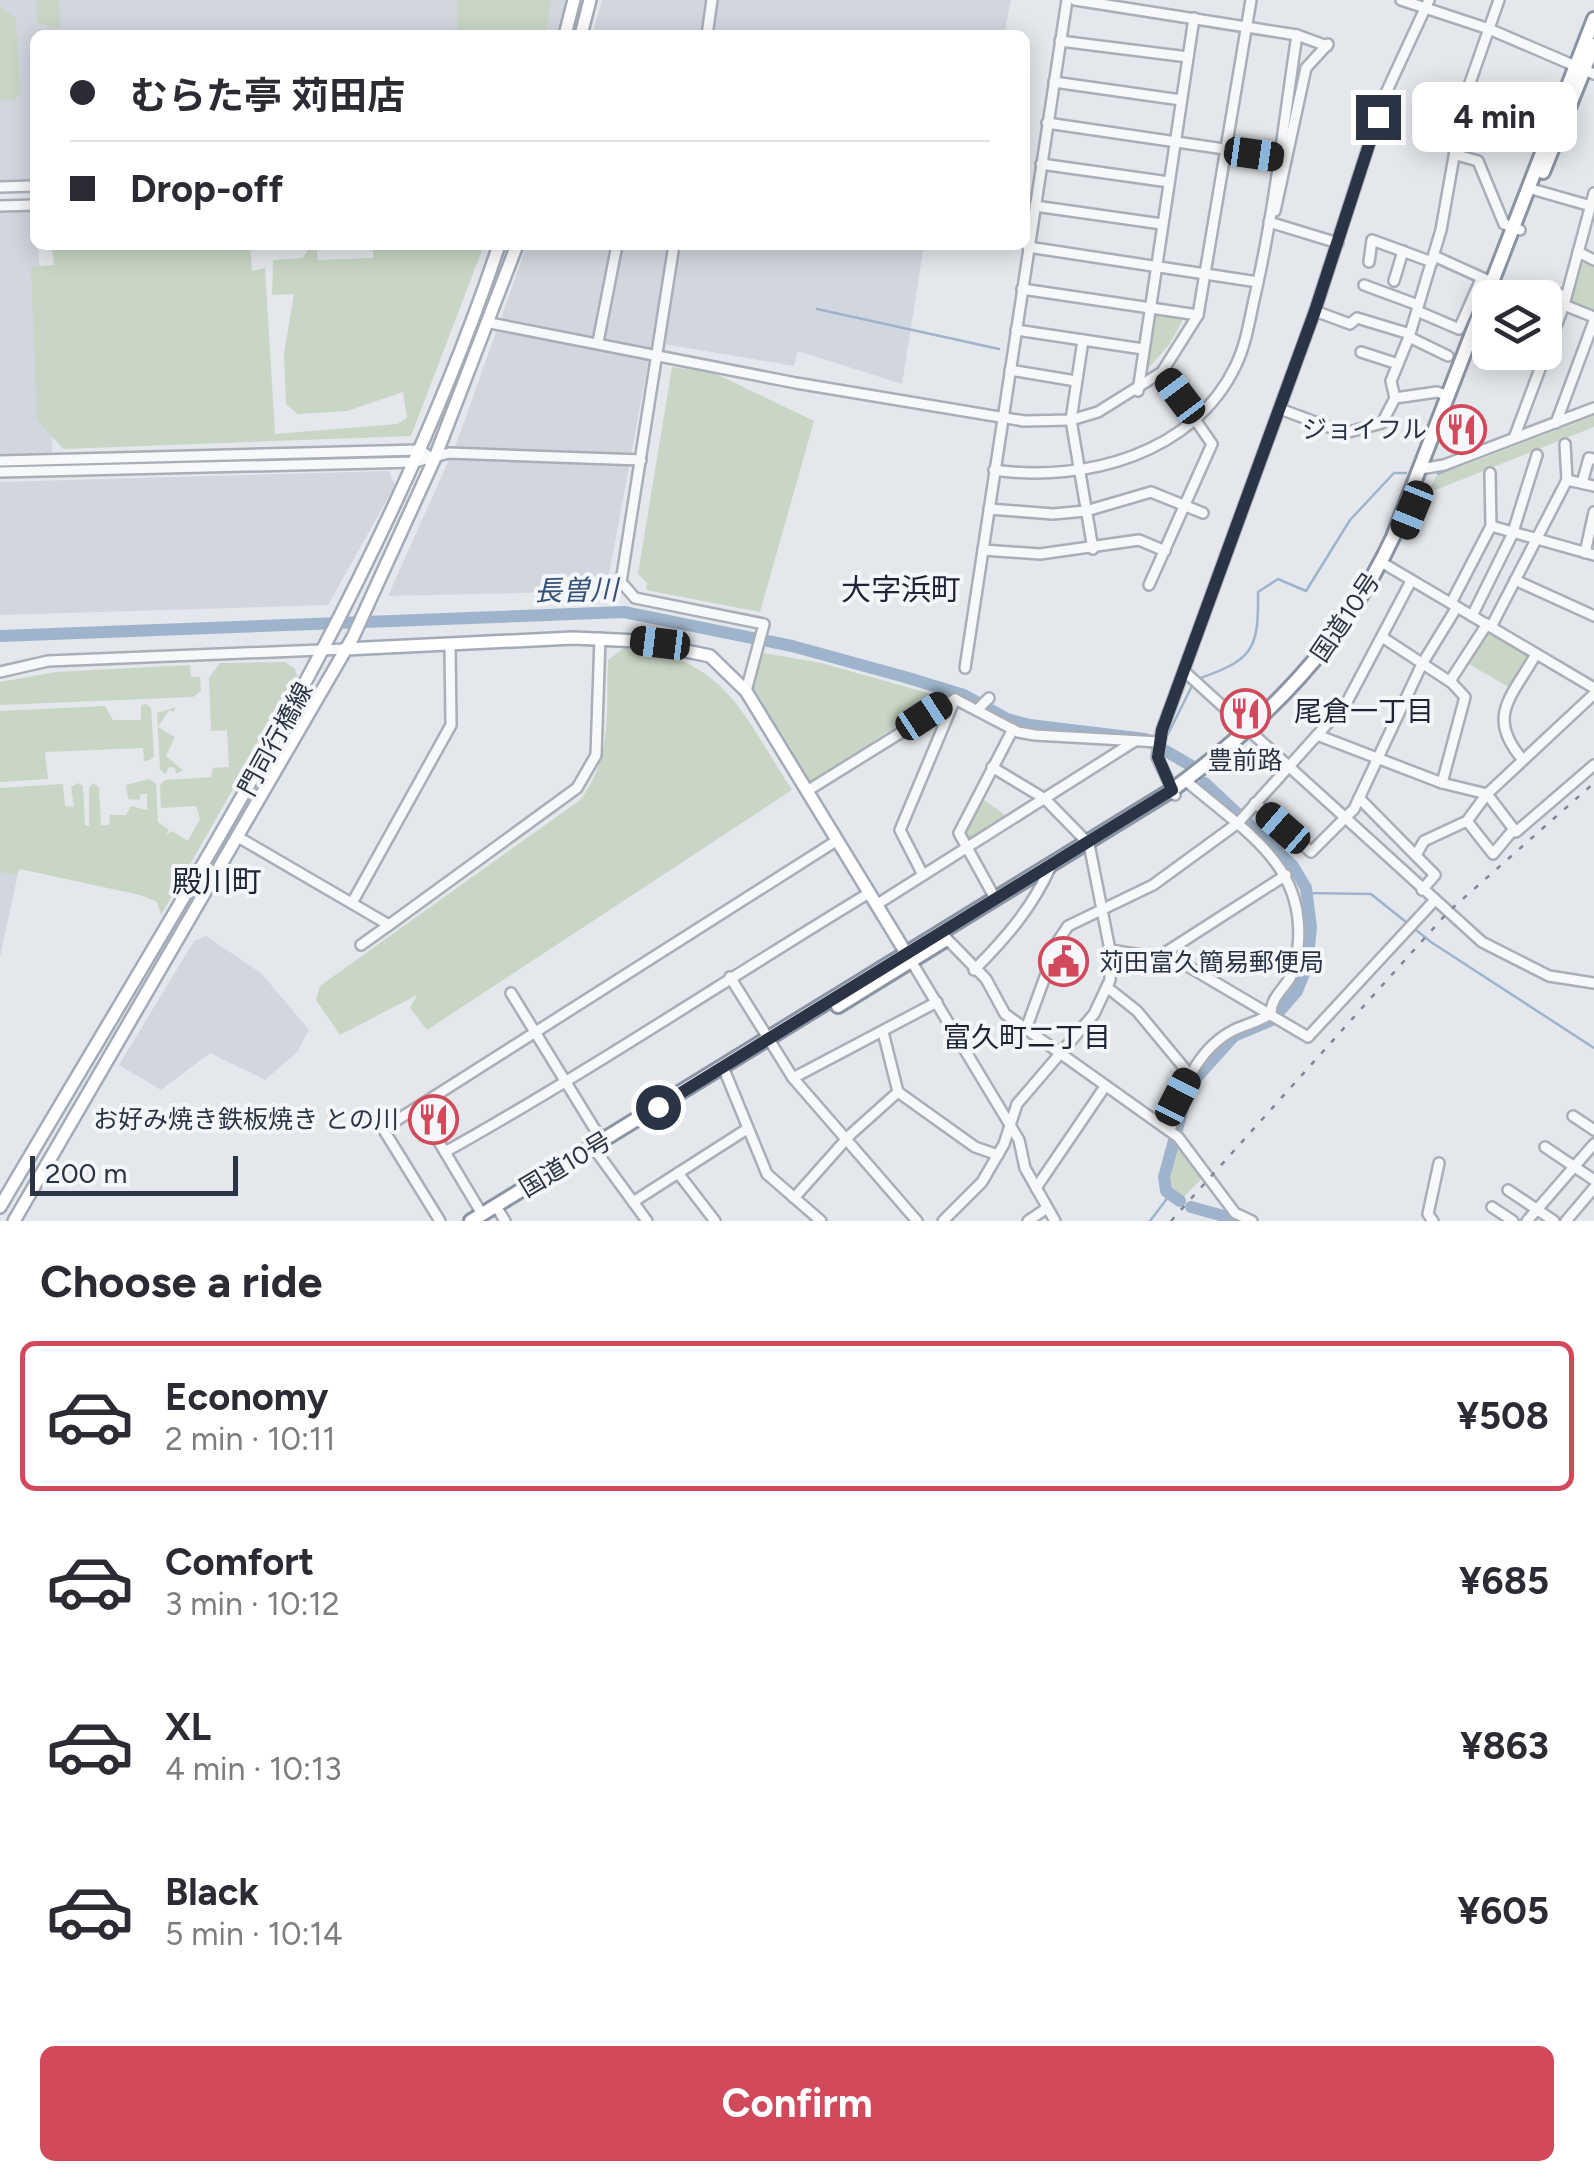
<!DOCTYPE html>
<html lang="en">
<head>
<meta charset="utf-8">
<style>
	:root { --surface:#fff; --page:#f7f7f7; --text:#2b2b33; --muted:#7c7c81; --line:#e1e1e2; --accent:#d1495b }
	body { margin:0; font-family:Figtree,"Noto Sans JP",sans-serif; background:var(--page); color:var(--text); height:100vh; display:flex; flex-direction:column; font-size:38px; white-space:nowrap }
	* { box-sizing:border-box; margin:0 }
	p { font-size:32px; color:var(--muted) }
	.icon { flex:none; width:55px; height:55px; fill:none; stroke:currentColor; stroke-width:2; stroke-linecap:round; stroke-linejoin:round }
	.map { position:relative; height:1221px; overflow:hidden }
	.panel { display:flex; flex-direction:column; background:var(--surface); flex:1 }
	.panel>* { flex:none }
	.hud { position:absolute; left:30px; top:30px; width:1000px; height:220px; border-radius:15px; box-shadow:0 5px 25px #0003; display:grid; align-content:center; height:220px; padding:0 40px; background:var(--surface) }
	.tools { position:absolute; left:1472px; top:280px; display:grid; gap:20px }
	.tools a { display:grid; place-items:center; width:90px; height:90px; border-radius:15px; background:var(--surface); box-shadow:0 5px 25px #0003; font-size:50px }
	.scale { position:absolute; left:30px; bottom:25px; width:208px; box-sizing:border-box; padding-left:10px; border:5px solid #2b3445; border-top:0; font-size:28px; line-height:35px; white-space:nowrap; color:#2b3445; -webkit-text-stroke:8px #f4f6f9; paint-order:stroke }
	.end { position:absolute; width:45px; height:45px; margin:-22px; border:12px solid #2b3445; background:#fff; box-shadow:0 0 0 5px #fff }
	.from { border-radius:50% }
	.bubble { position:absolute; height:70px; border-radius:15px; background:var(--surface); box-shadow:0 5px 25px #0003; font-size:32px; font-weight:700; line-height:70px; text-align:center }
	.car { position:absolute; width:30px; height:60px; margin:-30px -15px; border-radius:12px; box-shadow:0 0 8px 2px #0007; background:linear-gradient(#222 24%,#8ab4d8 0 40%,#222 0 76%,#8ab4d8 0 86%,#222 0) }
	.hud b { display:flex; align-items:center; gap:35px; height:95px; font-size:38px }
	.hud b+b { border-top:2px solid var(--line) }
	.hud i { width:25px; height:25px; background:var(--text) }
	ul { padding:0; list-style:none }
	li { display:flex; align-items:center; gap:30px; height:150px; margin:0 20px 15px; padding:0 20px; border:5px solid transparent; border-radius:15px }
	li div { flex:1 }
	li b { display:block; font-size:38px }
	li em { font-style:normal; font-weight:700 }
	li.on { border-color:var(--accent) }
	li>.icon { width:90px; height:90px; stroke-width:1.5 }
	h2 { padding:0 40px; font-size:45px; line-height:120px }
	.action { display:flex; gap:20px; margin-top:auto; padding:20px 40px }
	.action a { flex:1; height:115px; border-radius:15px; background:var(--accent); color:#fff; font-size:40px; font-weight:700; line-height:115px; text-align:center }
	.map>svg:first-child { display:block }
</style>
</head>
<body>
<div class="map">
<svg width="1594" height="1221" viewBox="0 0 1594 1221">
	<rect width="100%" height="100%" fill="#e4e7ec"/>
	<g fill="#d2d6de">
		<path d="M0 0H574L565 35H35V186L0 187Z"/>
		<path d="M602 0H1011L1004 35H592Z"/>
		<path d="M0 205H35L53 459 0 461Z"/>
		<path d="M527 245H924L902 384 798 351 794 366 652 342 606 591 388 596 457 442Z"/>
		<path d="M389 471 395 485 328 605 0 615V482Z"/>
		<path d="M0 850 19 869 0 957Z"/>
		<path d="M206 936 261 973 309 1030 297 1052 265 1080 210 1053 161 1090 119 1065 194 941Z"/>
	</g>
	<g fill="#c9d6c5">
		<path d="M36 0H59L60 28 37 23Z"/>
		<path d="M457 0H552L544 35H458Z"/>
		<path d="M0 7 16 18 20 93 15 99 0 100Z"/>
		<path d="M52 245H250L252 271 265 268 275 434 397 424 407 418 403 392 347 411 298 414 286 404 284 354 294 294 272 295 273 260 303 258 311 245H316L318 260 373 258V245H484L411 436 63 449 37 420 31 267 54 265Z"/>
		<path d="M1584 259 1594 263V315L1570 305Z"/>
		<path d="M1147 308 1185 316 1169 345 1143 374Z"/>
		<path d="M672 367 714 373 814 421 760 612 646 590 647 583 638 574Z"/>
		<path d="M1594 416V427L1428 493 1436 476Z"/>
		<path d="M1489 629 1528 653 1530 659 1512 689 1465 662Z"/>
		<path d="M624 648C726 656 742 714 792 790L427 1030 410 1008 417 995 340 1035 316 1000 320 986 580 800C613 756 606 713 608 660Z"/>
		<path d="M764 653 821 663 942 697 810 782 752 685Z"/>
		<path d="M285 662 295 669 297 677 161 915 157 902 140 895 20 869 16 875 2 872 0 877V788L63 784 65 806 74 807 71 787 78 783 83 786 85 825 89 826V788L93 783 99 787 101 825H109L110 815H126L131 806 147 810V794H140V800L128 799 126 785 149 779 156 784 158 822 169 830 166 835 172 831 188 841 200 819 196 806 161 808 160 785 165 780 211 777 213 768 229 767 227 730 211 731 209 678 220 663Z"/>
		<path d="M190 665 191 677H200L201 691 193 697 0 705V682L56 672Z"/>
		<path d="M146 704 151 708 154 756 150 760 144 761 143 748 45 752 48 779 0 782V711L105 706 113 720H141V705Z"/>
		<path d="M176 707 173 712 169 710 158 727 175 737 166 756 183 770 176 774 175 768 169 767 165 774 160 769 157 713Z"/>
		<path d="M977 795 1012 820 966 848 959 833Z"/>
		<path d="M1174 1134 1207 1173 1180 1201C1153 1188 1169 1158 1174 1134Z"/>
	</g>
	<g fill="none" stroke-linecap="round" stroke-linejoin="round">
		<g stroke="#9fb4cc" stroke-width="2.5">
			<path d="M817 309 999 349"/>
			<path d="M1438 474 1500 448"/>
			<path d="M1164 742 1195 680C1252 660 1259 652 1258 592L1278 579 1306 591 1350 520 1394 473H1406"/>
			<path d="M1307 893 1371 894 1431 942 1594 1048"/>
			<path d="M1150 1221 1169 1196"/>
		</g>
		<g stroke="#9fb4cc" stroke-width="12">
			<path d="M0 636 624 612 792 646 905 677 964 695 1007 719 1030 725 1145 739 1190 765"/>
			<path d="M1180 1201 1166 1191 1164 1177 1189 1086 1234 1036 1272 1020 1297 991 1307 966 1311 927 1306 888 1293 866 1205 783"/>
			<path d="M1191 1207 1242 1221"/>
		</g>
		<defs>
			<g id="minor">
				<path d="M1075 0 1297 35 1327 46"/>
				<path d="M1401 0 1489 29 1594 74"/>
				<path d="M707 35 712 0"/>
				<path d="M1060 41 1188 57"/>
				<path d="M1054 82 1181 100"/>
				<path d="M1047 123 1279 157"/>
				<path d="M1457 155 1478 161 1504 224 1520 230"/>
				<path d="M1041 164 1169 182"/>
				<path d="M0 187 35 186"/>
				<path d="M1528 188 1591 206"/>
				<path d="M0 206 35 205"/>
				<path d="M1035 206 1162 224"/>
				<path d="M1275 211 1306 68 1328 44"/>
				<path d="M1269 222 1338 243"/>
				<path d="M674 245 621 582 635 598 764 624 746 691"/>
				<path d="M1028 247 1258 282"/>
				<path d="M1578 252 1594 260"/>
				<path d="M1434 256 1498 285"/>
				<path d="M1369 262 1372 240 1432 262"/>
				<path d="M1394 281 1403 251"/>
				<path d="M1364 285 1418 305"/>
				<path d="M1022 289 1198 315"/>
				<path d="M1544 290 1566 296"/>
				<path d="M1564 305 1594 317"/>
				<path d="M1315 311 1350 324 1357 318 1410 334"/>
				<path d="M1417 311 1459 329 1481 279"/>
				<path d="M490 323 796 383 1024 421 1071 420 1098 412 1162 372 1198 315 1251 0"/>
				<path d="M1016 330 1083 340"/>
				<path d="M1409 337 1448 356"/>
				<path d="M598 342 617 245"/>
				<path d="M1361 352 1398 364"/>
				<path d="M1010 370 1076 381"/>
				<path d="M1138 391 1194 18"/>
				<path d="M1395 398 1437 392 1449 396"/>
				<path d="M1280 409 1345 433 1382 423 1395 398 1391 381 1409 337 1441 230 1464 100 1499 0"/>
				<path d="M1556 423 1594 321"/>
				<path d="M1514 438 1564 305 1594 193"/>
				<path d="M0 461 420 450 434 460"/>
				<path d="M1420 469 1444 465 1594 408"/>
				<path d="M994 470C1085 483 1194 454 1236 365 1247 342 1250 316 1256 291 1275 207 1284 120 1297 35"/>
				<path d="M0 472 415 462 449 453 641 460"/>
				<path d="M1567 480 1594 486"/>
				<path d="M1582 483 1589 458 1594 459"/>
				<path d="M989 509 1053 514 1086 511 1151 492 1203 513"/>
				<path d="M1491 526 1594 555"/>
				<path d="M1093 549 1071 420 1083 340 1143 349"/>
				<path d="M983 550 1040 554 1139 540 1165 551"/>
				<path d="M1585 553 1594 512"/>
				<path d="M1381 562 1594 688"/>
				<path d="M1515 580 1594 616"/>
				<path d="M1149 585 1212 444 1162 372"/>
				<path d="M1451 603 1491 526 1490 473"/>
				<path d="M1472 616 1512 535 1537 455"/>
				<path d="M1491 627 1567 480 1565 444"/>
				<path d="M1382 637 1452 683 1465 697 1442 783"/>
				<path d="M965 668 1067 0"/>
				<path d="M0 672 48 661 345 649"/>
				<path d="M1185 672 1482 942 1549 976 1594 983"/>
				<path d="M1450 681 1487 624"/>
				<path d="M977 710 989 698"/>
				<path d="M1317 735 1442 783 1487 794 1516 832 1594 765"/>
				<path d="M1523 760C1485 716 1512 697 1536 654"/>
				<path d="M807 791 955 699 1018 732 1035 735 1159 742"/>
				<path d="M1175 795 1157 757 1162 730 1315 311 1385 95 1429 0"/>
				<path d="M1359 798 1435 875 1422 890"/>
				<path d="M1255 803 1311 852 1354 809 1422 664 1457 607"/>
				<path d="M1467 821 1493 854 1514 829"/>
				<path d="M238 837 389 925 577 788 596 755 600 638"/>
				<path d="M1416 855 1424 841 1467 821 1487 794 1594 694"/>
				<path d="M923 875 900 830 955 699"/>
				<path d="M996 900 959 833 1013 729"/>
				<path d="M352 903 451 725 450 645"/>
				<path d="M876 905 1135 741"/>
				<path d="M944 936 986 979 1005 1014 1178 1137 1235 1213 1252 1221"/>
				<path d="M361 945 389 925"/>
				<path d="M1110 950 1179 961 1308 1037 1434 901"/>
				<path d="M1160 956 1286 875"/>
				<path d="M910 959 1019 1140 1025 1168 1055 1221"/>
				<path d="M974 970C1006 938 1032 908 1051 866"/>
				<path d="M730 977 793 1078 917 1221"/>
				<path d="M1108 988 1137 1011 1190 1075"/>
				<path d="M511 993 599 1136 593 1147 647 1221"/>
				<path d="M1026 1029 1058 941 1068 926 1153 885 1238 823 1347 702 1411 581"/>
				<path d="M883 1032 898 1092 975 1147 998 1155"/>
				<path d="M723 1067 767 1174 821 1221"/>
				<path d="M793 1078 937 1002"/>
				<path d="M418 1107 482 1214"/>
				<path d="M1573 1116 1594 1130"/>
				<path d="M377 1119 440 1221"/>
				<path d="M383 1129 836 841"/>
				<path d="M1170 1131C1179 1094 1196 1049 1234 1030 1246 1024 1260 1022 1271 1013 1271 994 1291 985 1295 966 1316 870 1249 835 1185 780"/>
				<path d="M1545 1147 1594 1180"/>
				<path d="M445 1152C590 1071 727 979 869 893"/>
				<path d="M678 1173 715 1221"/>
				<path d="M1036 1188 1104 1088"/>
				<path d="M1508 1190 1554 1221"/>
				<path d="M794 1198 850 1135 898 1092"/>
				<path d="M633 1202 747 1129"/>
				<path d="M496 1206 505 1221"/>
				<path d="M1492 1207 1513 1221"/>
				<path d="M943 1221 982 1182 1004 1144 1017 1104 1094 1014 1110 980V950L1089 844 1045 799 992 767"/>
				<path d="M1028 1221 1047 1208"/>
				<path d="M1433 1221 1428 1214 1439 1163"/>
				<path d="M1527 1221 1594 1144"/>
				<path d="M1566 1221 1594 1188"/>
			</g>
			<g id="major">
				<path d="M565 35 574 0"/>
				<path d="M581 35 590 0"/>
				<path d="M345 649 573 638 639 641 710 656 746 691 906 953"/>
				<path d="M0 1207C182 895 384 590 499 245"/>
				<path d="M14 1221 353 637 434 460 517 245"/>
			</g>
			<g id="highway">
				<path d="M1543 172 1594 45"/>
				<path d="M838 1006 945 940"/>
				<path d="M471 1221 1172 790C1266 721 1343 644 1393 537L1594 19"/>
			</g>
		</defs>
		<use href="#minor" stroke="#a9aeb7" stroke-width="14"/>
		<use href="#major" stroke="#a3abb8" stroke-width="16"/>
		<use href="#highway" stroke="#8b94a3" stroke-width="18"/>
		<use href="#minor" stroke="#f7f8fa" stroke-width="9"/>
		<use href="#major" stroke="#fff" stroke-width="11"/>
		<use href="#highway" stroke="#fff" stroke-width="12"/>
		<path stroke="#7d8696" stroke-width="2.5" stroke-dasharray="5 10" stroke-linecap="butt" d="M1171 1221 1448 912 1594 783"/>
	</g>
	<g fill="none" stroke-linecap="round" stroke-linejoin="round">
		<path stroke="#2b3445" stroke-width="12" d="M658 1107 1172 790 1158 757 1162 730 1315 311 1378 117"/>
	</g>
	<defs>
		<symbol id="restaurant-ring" viewBox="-11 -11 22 22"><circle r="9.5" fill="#f4f6f9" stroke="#d1495b" stroke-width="1.5"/><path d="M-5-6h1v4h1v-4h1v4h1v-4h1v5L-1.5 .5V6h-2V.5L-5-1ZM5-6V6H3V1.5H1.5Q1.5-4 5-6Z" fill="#d1495b"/></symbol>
		<symbol id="civic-ring" viewBox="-11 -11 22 22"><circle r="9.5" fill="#f4f6f9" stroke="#d1495b" stroke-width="1.5"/><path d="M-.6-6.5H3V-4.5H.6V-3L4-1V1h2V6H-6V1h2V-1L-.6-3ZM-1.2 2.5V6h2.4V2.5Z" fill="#d1495b"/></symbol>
	</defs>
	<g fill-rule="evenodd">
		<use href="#restaurant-ring" x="1434" y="402" width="55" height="55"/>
		<use href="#restaurant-ring" x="1218" y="686" width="55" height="55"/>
		<use href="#civic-ring" x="1036" y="934" width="55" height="55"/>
		<use href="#restaurant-ring" x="406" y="1092" width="55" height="55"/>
	</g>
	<g text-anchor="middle" stroke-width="8" stroke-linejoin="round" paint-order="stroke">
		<g font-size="25" fill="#2b3445" stroke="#f4f6f9" text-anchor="end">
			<text x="1427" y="438">ジョイフル</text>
			<text x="1245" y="769" text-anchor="middle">豊前路</text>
			<text x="1099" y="971" text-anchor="start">苅田富久簡易郵便局</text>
			<text x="399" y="1128">お好み焼き鉄板焼き との川</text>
		</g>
		<g font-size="25" fill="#2b3445" stroke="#f4f6f9">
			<text transform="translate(1345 617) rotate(-56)" y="9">国道10号</text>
			<text transform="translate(275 739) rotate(-61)" y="9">門司行橋線</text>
			<text transform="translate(565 1164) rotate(-31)" y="9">国道10号</text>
		</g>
		<g font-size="28" font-style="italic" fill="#34527a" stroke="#f4f6f9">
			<text transform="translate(576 590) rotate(-1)" y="10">長曽川</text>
		</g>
		<g font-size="28" fill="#1d2536" stroke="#f4f6f9">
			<text x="1364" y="721">尾倉一丁目</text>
			<text x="1027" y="1047">富久町二丁目</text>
		</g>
		<g font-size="30" fill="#1d2536" stroke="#f4f6f9">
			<text x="901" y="600">大字浜町</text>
			<text x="217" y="892">殿川町</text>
		</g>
	</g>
</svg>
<div class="tools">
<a><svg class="icon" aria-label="layers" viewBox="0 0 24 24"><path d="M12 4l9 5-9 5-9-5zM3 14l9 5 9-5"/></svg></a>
</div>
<div class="scale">200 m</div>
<i class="end from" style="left:658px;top:1107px"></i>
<i class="end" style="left:1378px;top:117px"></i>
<div class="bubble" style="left:1412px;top:82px;width:165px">4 min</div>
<i class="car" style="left:1254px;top:154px;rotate:98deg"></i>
<i class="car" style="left:1180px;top:396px;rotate:323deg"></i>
<i class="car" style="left:1412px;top:510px;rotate:202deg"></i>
<i class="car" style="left:660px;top:643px;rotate:277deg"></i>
<i class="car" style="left:924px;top:716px;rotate:57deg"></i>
<i class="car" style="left:1283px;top:828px;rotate:311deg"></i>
<i class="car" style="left:1178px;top:1097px;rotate:27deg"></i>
<div class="hud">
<b><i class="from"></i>むらた亭 苅田店</b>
<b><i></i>Drop-off</b>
</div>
</div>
<section class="panel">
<h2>Choose a ride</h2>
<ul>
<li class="on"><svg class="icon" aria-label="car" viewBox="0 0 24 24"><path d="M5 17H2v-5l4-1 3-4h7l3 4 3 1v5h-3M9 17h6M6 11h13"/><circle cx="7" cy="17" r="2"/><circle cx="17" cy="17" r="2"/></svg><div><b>Economy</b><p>2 min · 10:11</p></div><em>¥508</em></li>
<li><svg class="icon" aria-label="car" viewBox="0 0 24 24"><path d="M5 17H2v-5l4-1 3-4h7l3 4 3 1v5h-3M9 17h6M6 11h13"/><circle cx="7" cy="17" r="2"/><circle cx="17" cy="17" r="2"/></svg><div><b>Comfort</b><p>3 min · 10:12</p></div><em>¥685</em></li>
<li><svg class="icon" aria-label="car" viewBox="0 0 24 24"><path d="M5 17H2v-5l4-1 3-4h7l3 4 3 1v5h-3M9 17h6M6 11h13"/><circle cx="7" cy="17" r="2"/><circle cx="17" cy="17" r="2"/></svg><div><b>XL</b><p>4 min · 10:13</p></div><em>¥863</em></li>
<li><svg class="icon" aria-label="car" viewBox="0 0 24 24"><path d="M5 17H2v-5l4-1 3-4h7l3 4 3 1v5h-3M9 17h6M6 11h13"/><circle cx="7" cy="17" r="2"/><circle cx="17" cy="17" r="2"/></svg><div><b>Black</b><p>5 min · 10:14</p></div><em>¥605</em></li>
</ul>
<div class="action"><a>Confirm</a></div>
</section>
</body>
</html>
